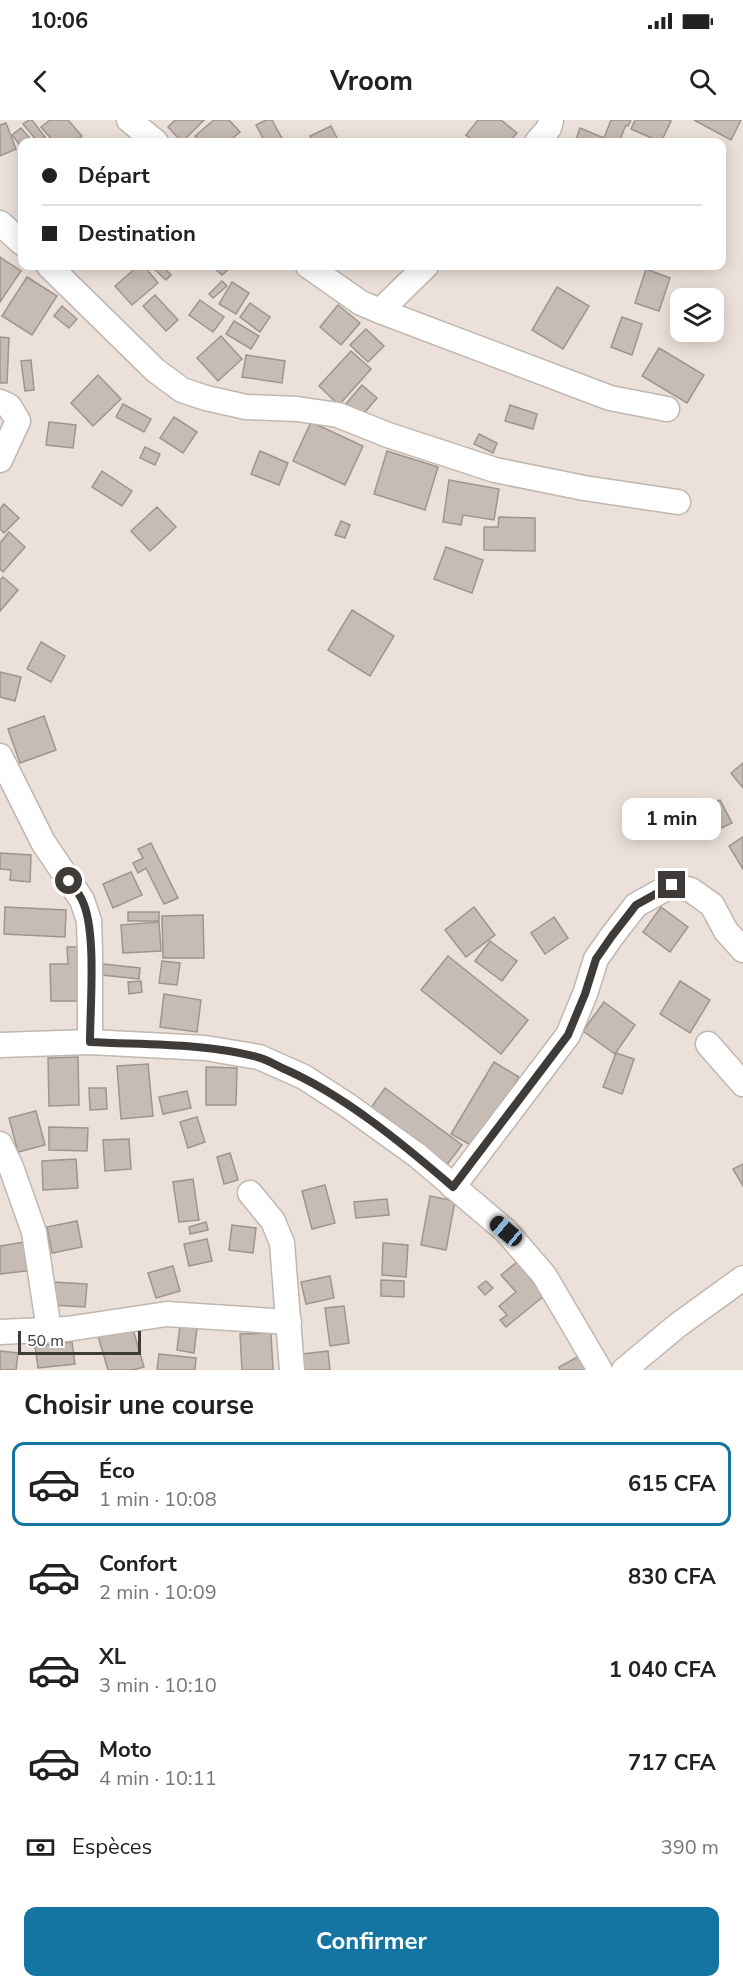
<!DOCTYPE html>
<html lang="fr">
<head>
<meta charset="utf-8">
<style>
	:root { --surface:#fff; --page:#f2f2f2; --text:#222; --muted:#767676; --line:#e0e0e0; --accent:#1575a2 }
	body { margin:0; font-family:"Nunito Sans",sans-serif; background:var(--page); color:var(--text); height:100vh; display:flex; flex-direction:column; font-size:22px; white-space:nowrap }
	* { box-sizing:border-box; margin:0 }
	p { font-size:20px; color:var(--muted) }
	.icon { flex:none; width:33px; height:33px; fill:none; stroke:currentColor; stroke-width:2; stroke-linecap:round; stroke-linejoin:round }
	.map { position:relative; height:1250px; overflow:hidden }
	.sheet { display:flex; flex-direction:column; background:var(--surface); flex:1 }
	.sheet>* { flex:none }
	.top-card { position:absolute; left:18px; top:18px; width:708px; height:132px; border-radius:12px; box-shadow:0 3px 15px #0003; display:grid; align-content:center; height:132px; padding:0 24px; background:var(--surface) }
	.controls { position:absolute; left:670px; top:168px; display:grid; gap:12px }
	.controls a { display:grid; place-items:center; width:54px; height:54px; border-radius:12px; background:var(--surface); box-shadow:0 3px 15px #0003; font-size:30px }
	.scale { position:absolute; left:18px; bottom:15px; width:123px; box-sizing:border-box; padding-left:6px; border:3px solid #3f3b38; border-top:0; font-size:16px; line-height:21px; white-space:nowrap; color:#3f3b38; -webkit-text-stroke:4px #fff; paint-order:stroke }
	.end { position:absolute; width:27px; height:27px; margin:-14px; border:8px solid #3f3b38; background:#fff; box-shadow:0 0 0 3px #fff }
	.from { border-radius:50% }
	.bubble { position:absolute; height:42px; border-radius:12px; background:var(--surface); box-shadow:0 3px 15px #0003; font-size:20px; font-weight:700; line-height:42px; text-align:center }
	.car { position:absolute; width:18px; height:36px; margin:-18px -9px; border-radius:8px; box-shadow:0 0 4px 2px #0007; background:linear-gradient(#222 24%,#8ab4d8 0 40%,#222 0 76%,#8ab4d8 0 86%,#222 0) }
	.top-card b { display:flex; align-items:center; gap:21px; height:57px; font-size:22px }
	.top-card b+b { border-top:2px solid var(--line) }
	.top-card i { width:15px; height:15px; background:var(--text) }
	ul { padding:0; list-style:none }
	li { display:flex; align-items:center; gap:18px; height:84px; margin:0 12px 9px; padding:0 12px; border:3px solid transparent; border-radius:12px }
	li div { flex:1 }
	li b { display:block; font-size:22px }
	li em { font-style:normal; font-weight:700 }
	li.active { border-color:var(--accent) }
	li>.icon { width:54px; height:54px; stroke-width:1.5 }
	h2 { padding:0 24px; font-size:27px; line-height:72px }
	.pay { display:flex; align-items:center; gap:15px; height:66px; padding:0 24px; font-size:22px }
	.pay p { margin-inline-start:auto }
	.cta { display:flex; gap:12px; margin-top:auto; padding:12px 24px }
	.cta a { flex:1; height:69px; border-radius:12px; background:var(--accent); color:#fff; font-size:24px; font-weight:700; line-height:69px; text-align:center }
	.status { display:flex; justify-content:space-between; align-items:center; height:42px; padding:0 30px; background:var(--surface); direction:ltr }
	.status svg { height:16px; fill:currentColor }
	header { display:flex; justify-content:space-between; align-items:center; height:78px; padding:0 24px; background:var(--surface); font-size:27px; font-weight:700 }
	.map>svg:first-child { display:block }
</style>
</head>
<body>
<div class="status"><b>10:06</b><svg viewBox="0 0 49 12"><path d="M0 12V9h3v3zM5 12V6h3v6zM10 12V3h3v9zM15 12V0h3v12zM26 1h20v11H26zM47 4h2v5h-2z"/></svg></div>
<header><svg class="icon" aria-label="back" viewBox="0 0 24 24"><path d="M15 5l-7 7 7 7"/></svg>Vroom<svg class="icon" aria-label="search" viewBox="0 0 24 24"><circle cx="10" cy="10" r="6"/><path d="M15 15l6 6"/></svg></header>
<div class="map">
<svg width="743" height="1250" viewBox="0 0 743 1250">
	<rect width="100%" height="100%" fill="#ece1da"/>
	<g fill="#c6bcb5" stroke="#9e958d" stroke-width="1.5">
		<path d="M29 0H32L45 17 38 22 23 4Z"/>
		<path d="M50 0H68L82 16 73 22H54L41 7Z"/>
		<path d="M175 0H204L182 22 168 7Z"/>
		<path d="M214 0H229L240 12 228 22H201L195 16Z"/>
		<path d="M266 0H272L284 22H265L256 5Z"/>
		<path d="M478 0H501L517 13 509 22H475L466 15Z"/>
		<path d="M611 0H631L628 6 626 5 619 22H575L580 8 604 18Z"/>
		<path d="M635 0H669L671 1 661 22 631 9Z"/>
		<path d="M694 0H741L731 20Z"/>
		<path d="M6 3 16 29 0 36V5Z"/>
		<path d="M331 6 339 22H313L310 16Z"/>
		<path d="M21 8 33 22H22V28L12 15Z"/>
		<path d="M0 137 21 151 0 182Z"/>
		<path d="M138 146H144L158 163 132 185 115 166Z"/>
		<path d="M157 146H162L171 155 166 160 154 149Z"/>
		<path d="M212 146H232L222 155Z"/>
		<path d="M646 149 670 158 659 191 635 183Z"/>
		<path d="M27 157 57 176 32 215 2 196Z"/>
		<path d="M222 161 227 166 213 178 209 174Z"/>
		<path d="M232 162 249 173 236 194 219 184Z"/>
		<path d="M557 167 589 186 563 229 532 210Z"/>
		<path d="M155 175 178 200 166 211 143 186Z"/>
		<path d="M200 180 224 197 213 212 189 195Z"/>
		<path d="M250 183 270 197 260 212 240 197Z"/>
		<path d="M338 185 360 203 341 225 320 207Z"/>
		<path d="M62 186 77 199 69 208 54 196Z"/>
		<path d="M622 197 642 204 632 235 611 227Z"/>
		<path d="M234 201 259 216 251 229 226 214Z"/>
		<path d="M366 209 384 226 368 242 350 225Z"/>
		<path d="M221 216 242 239 218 261 197 238Z"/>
		<path d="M0 217 9 218 7 263H0Z"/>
		<path d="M659 228 704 255 687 283 642 256Z"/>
		<path d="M351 231 371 249 339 285 319 266Z"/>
		<path d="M246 235 285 241 282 263 242 257Z"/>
		<path d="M31 240 34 270 25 271 21 241Z"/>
		<path d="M98 255 121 279 93 306 71 283Z"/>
		<path d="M362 265 377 278 360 298 345 285Z"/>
		<path d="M123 284 151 299 144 312 116 297Z"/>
		<path d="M510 285 537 294 533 309 505 301Z"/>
		<path d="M174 297 197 312 183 333 160 318Z"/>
		<path d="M49 302 76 305 73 328 46 325Z"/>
		<path d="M311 302 363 326 345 365 293 341Z"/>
		<path d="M479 314 497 323 493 333 474 324Z"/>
		<path d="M145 327 160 334 155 345 140 338Z"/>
		<path d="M260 331 288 343 279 365 251 354Z"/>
		<path d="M387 331 438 347 425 390 374 374Z"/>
		<path d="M102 351 132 371 122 386 92 367Z"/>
		<path d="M449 360 499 369 494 400 463 395 461 405 443 402Z"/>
		<path d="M4 384 19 398 4 413 0 409V389Z"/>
		<path d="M157 387 176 407 150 431 131 411Z"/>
		<path d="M499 397 535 398V431L484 430V407H498Z"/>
		<path d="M341 401 350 405 345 418 335 415Z"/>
		<path d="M9 412 25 427 3 452 0 449V423Z"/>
		<path d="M446 427 483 440 472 473 434 459Z"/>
		<path d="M3 457 18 470 0 491V460Z"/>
		<path d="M352 490 394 516 370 556 328 530Z"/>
		<path d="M41 522 65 536 51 562 27 549Z"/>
		<path d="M0 552 21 557 15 581 0 577Z"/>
		<path d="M44 596 56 630 20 643 8 609Z"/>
		<path d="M743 643V668L731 653Z"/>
		<path d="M720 680 732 703 700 718 689 695Z"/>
		<path d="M743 717V749L729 726Z"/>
		<path d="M151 723 178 778 164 784 146 748 138 753 133 743 143 738 138 729Z"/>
		<path d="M0 733 31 735 30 762 10 760 11 750 0 749Z"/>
		<path d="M131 752 142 775 113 788 103 764Z"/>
		<path d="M5 787 66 790 65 817 4 814Z"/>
		<path d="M474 787 495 815 466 837 445 810Z"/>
		<path d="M661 787 688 807 670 832 643 812Z"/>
		<rect x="128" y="792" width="31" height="9"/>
		<path d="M203 795 204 838H163L162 796Z"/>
		<path d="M554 797 568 818 545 834 531 813Z"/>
		<path d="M159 802 161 831 123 833 121 805Z"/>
		<path d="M490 821 517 841 502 861 475 841Z"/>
		<path d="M67 827H82L83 881H51L50 844H68Z"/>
		<path d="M448 836 528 900 501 934 421 870Z"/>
		<path d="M162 841 180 843 177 865 159 863Z"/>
		<path d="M103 844 140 848 139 859 102 855Z"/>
		<path d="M141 861 142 872 129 874 128 862Z"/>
		<path d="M680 861 710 880 690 913 660 894Z"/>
		<path d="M164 874 201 880 197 912 160 907Z"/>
		<path d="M604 882 635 905 615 934 583 911Z"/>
		<path d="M616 933 634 939 622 974 603 967Z"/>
		<path d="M78 937 79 985 49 986 48 938Z"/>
		<path d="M494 942 519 957 476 1028 451 1014Z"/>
		<path d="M148 944 153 996 121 999 117 946Z"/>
		<path d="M206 947 237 948 236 985H206Z"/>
		<path d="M89 968H106L107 989 90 990Z"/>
		<path d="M385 968 462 1025 446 1046 370 989Z"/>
		<path d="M187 971 191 988 163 994 159 977Z"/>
		<path d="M36 991 45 1025 18 1032 9 998Z"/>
		<path d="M197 997 205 1022 188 1028 180 1002Z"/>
		<path d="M49 1007 88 1008 87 1031 49 1030Z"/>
		<path d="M129 1019 131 1049 105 1051 103 1020Z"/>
		<path d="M230 1033 238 1060 224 1064 217 1037Z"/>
		<path d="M76 1039 78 1068 43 1070 42 1041Z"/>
		<path d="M743 1044V1066L733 1049Z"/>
		<path d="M193 1059 199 1100 179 1102 173 1062Z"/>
		<path d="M325 1065 335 1103 312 1109 302 1071Z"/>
		<path d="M430 1076 455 1081 446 1130 421 1125Z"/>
		<path d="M387 1079 389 1095 356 1098 354 1082Z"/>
		<path d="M77 1101 82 1127 52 1133 47 1107Z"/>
		<path d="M206 1102 208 1110 190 1114 189 1107Z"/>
		<path d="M232 1105 256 1108 253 1133 229 1130Z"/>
		<path d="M207 1119 212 1141 189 1146 184 1124Z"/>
		<path d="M30 1121 34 1150 0 1154V1126Z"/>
		<path d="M383 1123 408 1125 406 1157 382 1155Z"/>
		<path d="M517 1142 544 1176 506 1207 500 1200 507 1195 499 1186 516 1172 501 1155Z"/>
		<path d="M173 1146 180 1171 156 1178 148 1153Z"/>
		<path d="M330 1156 334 1178 306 1184 301 1162Z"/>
		<path d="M381 1160 404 1161V1177L381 1176Z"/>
		<path d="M486 1161 493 1168 485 1175 478 1167Z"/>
		<path d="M53 1162 87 1164 85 1187 52 1185Z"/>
		<path d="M344 1186 349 1223 330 1226 325 1188Z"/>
		<path d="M180 1205 197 1207 194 1233 177 1230Z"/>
		<path d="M132 1206 144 1247 133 1250H108L98 1216Z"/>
		<path d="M271 1213 273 1250H242L240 1214Z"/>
		<path d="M72 1222 75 1244 38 1248 35 1226Z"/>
		<path d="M0 1231 18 1233 16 1250H0Z"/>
		<path d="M328 1231 330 1250H304L302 1234Z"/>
		<path d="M159 1234 196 1238 195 1250H157Z"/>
		<path d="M581 1235 590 1250H560L559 1247Z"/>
	</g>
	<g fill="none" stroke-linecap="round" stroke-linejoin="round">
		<defs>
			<g id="minor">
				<path d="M129 0 156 22"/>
				<path d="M537 22 549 8 551 0"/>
				<path d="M0 103 22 123"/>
				<path d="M49 146 155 250 182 270 206 278 246 287 297 289 338 295 388 315 495 350 584 368 678 382"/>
				<path d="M308 146 361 183 380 191 610 278 667 289"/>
				<path d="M380 191 426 146"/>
				<path d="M0 282 9 286 18 301 0 340"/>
				<path d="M0 636 43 722 82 780 89 801 90 832V922"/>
				<path d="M708 924 743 964"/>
				<path d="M0 925 90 922 205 928 259 937 304 957 347 985 418 1036 506 1111 544 1155 600 1250"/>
				<path d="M0 1024 11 1047 34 1112 49 1210"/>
				<path d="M453 1067 568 915 585 874 596 839 612 816 636 785 672 765 691 770 712 785 726 811 743 830"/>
				<path d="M250 1073 273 1101 282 1123 292 1250"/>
				<path d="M0 1212 67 1209 167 1194 289 1202"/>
				<path d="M624 1250 678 1205 743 1158"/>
			</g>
		</defs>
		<use href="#minor" stroke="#c0b7af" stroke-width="27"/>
		<use href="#minor" stroke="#fff" stroke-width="24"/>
	</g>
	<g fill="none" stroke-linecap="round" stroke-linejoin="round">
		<path stroke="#3f3b38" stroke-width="8" d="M69 761C73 767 79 773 82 780 97 810 90 886 90 922 145 925 203 923 257 937 266 939 274 944 282 948 343 974 403 1024 453 1067L568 915 585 874 596 839 612 816 636 785 672 765"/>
	</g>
</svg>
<div class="controls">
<a><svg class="icon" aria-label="layers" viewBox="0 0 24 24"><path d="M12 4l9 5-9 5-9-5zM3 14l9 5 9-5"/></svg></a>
</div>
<div class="scale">50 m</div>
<i class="end from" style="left:69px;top:761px"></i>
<i class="end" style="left:672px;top:765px"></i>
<div class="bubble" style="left:622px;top:678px;width:99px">1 min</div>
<i class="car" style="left:506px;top:1111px;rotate:310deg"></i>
<div class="top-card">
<b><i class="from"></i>Départ</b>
<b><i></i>Destination</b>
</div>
</div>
<section class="sheet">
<h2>Choisir une course</h2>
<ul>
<li class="active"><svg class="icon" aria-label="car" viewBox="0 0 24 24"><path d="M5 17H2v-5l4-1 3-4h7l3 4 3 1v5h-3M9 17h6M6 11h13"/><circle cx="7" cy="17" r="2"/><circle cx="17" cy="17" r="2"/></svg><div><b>Éco</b><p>1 min · 10:08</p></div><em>615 CFA</em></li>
<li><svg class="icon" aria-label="car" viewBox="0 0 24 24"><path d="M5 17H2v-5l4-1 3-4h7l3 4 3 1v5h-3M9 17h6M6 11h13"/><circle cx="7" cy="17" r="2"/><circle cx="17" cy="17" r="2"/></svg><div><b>Confort</b><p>2 min · 10:09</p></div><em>830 CFA</em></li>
<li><svg class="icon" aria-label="car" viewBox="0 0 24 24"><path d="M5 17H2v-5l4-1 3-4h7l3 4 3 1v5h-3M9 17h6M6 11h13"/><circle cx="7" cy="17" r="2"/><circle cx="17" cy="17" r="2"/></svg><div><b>XL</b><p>3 min · 10:10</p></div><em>1 040 CFA</em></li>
<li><svg class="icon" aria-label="car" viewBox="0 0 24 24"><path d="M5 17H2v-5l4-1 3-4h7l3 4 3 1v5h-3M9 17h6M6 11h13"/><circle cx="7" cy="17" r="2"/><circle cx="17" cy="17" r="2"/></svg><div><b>Moto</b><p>4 min · 10:11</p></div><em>717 CFA</em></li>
</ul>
<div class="pay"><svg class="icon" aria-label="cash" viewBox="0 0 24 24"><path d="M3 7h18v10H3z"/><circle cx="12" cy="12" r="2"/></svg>Espèces<p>390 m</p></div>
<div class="cta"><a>Confirmer</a></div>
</section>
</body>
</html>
